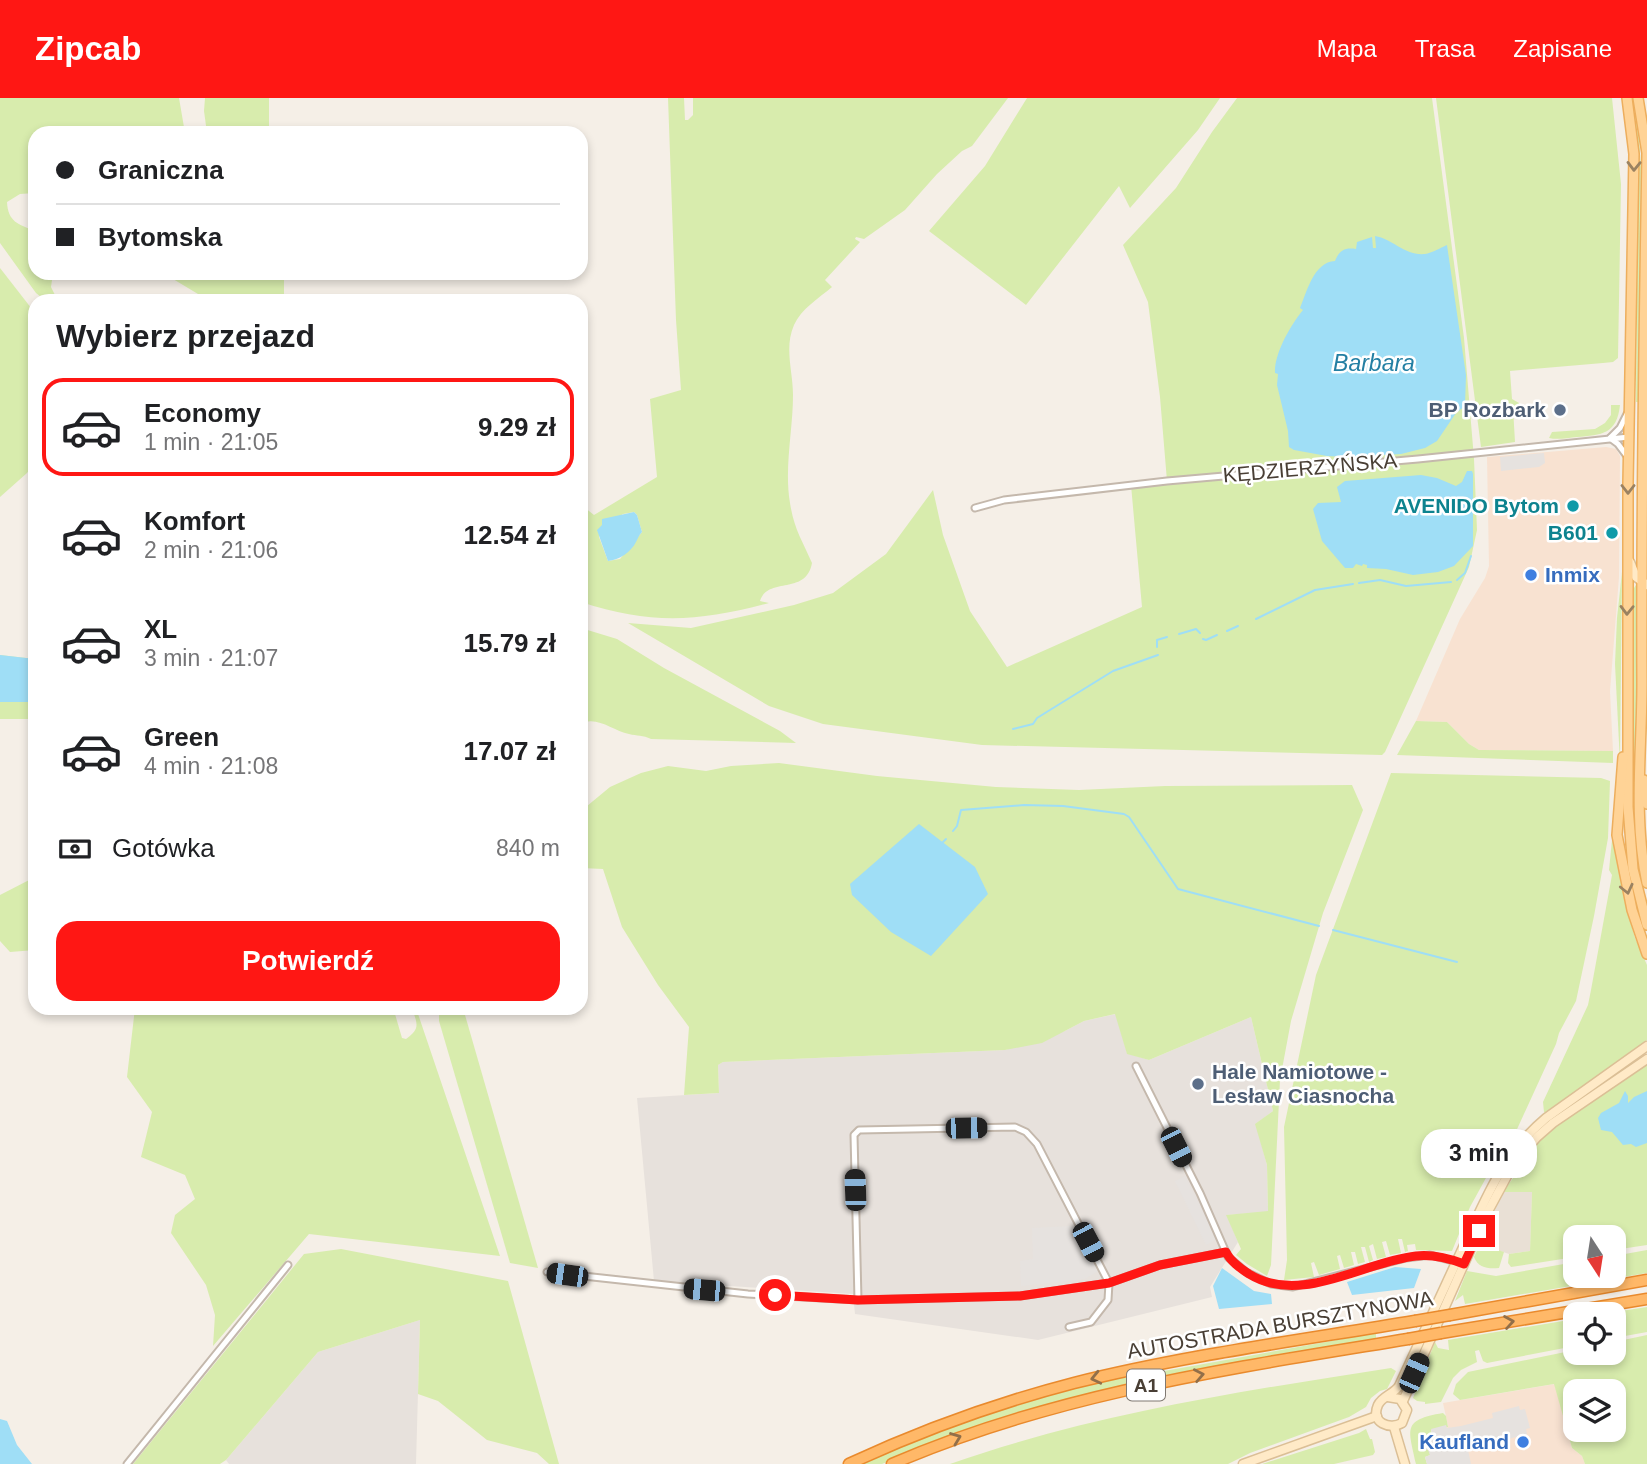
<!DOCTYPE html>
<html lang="pl">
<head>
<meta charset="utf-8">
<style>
	:root { --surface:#fff; --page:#f6f6f6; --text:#202124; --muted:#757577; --line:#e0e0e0; --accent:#ff1714 }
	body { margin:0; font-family:Arial,sans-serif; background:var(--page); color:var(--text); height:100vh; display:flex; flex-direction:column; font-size:26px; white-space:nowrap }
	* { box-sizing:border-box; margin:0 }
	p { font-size:23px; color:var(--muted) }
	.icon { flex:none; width:38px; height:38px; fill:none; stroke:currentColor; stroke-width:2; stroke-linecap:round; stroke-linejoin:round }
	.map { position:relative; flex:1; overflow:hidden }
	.side { position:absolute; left:28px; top:196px; width:560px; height:721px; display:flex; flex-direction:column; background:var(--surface); border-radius:21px; box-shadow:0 4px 10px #0003 }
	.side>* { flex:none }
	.guide { position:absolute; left:28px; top:28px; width:560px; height:154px; border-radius:21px; box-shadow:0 4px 10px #0003; display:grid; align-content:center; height:154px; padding:0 28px; background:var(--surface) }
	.needle { width:46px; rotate:168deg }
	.controls { position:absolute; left:1563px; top:1127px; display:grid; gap:14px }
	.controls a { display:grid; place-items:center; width:63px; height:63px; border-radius:14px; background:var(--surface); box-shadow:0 4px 10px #0003; font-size:35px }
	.end { position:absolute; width:32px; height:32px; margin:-16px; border:9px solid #ff1714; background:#fff; box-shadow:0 0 0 4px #fff }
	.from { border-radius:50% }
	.bubble { position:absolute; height:49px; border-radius:21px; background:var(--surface); box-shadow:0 4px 10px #0003; font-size:23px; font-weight:700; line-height:49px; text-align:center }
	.car { position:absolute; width:21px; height:42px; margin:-21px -10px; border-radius:9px; box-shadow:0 0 5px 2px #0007; background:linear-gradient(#222 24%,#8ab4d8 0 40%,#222 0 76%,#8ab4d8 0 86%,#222 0) }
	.guide b { display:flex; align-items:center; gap:24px; height:66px; font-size:26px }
	.guide b+b { border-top:2px solid var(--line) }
	.guide i { width:18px; height:18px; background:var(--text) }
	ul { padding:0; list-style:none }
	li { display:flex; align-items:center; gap:21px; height:98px; margin:0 14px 10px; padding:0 14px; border:4px solid transparent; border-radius:21px }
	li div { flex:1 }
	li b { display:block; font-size:26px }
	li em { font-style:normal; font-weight:700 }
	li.selected { border-color:var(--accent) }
	li>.icon { width:63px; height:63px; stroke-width:1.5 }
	h2 { padding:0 28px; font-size:32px; line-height:84px }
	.pay { display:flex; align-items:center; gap:18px; height:77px; padding:0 28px; font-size:26px }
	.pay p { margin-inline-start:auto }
	.primary-button { display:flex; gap:14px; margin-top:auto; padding:14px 28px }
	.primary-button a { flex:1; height:80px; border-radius:21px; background:var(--accent); color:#fff; font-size:28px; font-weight:700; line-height:80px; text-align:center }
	header { display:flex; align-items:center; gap:42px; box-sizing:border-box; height:98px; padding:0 35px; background:var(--accent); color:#fff }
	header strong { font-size:33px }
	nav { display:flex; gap:38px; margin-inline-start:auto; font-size:24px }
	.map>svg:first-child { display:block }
</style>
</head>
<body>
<header>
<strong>Zipcab</strong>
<nav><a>Mapa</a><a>Trasa</a><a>Zapisane</a></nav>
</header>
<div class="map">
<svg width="1647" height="1366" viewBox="0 0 1647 1366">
	<rect width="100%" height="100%" fill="#f5efe7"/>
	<path fill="#e9e0d5" d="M1503 1094H1532L1530 1153 1509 1156 1480 1146Z"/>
	<g fill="#f8e2d1">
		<path d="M1606 349 1616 351 1620 358 1619 479 1610 593 1613 653 1479 652 1469 646 1447 624 1416 623 1460 521 1485 480 1489 468 1487 359Z"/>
		<path d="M1555 1286 1572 1350 1582 1358 1585 1366H1427L1448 1328 1443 1305Z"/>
	</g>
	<g fill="#e7e1dc">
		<path d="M1116 916 1127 955 1149 962 1251 919 1273 1013 1256 1026 1267 1067 1268 1114 1227 1117 1238 1144 1210 1189 1212 1199 1038 1242 855 1216 853 1196 654 1183 637 1000 719 995 718 967 723 964 1005 952 1065 933 1084 923Z"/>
		<path d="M420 1222 416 1366H229L226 1362 318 1254Z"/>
	</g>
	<g fill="#d8ecad" fill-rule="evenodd">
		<path d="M0 0H179L185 35H35V95L20 96 7 104C8 124 18 126 35 133V175H53L51 189 58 203H46L36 195 0 145Z"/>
		<path d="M205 0H269V35H207L204 13Z"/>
		<path d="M668 0H684L685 22H688L693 17V0H1008L972 48 962 53 937 76 905 112 864 141 856 139 855 141 860 144 825 182 832 189C819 200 801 211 794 227 784 250 793 273 793 297 793 332 784 370 790 405 794 431 802 442 812 465 806 498 768 478 760 503L769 505C698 524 651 527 581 504V404L584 409 594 417 657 379 650 301 681 292 676 222ZM634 414 637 417 642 434 620 461 608 463 599 439 601 430 623 416Z"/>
		<path d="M1027 0H1220L1198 32 1130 110 1119 88 1026 207 929 133 985 68Z"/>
		<path d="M1237 0H1432L1464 240 1474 361 1477 432 1469 469 1385 654 1382 657 982 647 823 626 769 608 628 525 691 530 794 507 833 495 886 456 933 392 943 437 970 513 1007 569 1142 509 1131 387 1167 383 1160 299 1148 204 1123 147 1176 90 1212 34Z"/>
		<path d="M1436 0H1612L1621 86 1618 260 1613 264 1603 265 1510 273 1512 301 1519 305V307L1513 310 1515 344 1481 349Z"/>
		<path d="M1637 5 1641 70 1639 304H1636L1638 70 1634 6Z"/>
		<path d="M0 170 35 215V364L27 375 0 399Z"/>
		<path d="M163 175H284V203H205L198 196Z"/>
		<path d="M1611 307H1620C1617 336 1602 337 1577 339 1568 340 1557 342 1549 340L1552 334 1595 331 1605 325 1611 317Z"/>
		<path d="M1622 474 1620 665 1615 566 1617 520Z"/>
		<path d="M1636 487 1638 490 1635 665H1632L1634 490Z"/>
		<path d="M581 530 617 541 664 570 780 633 796 645 651 641C643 637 637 638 629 636 614 633 600 620 585 624L581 620Z"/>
		<path d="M0 557 35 561V621H0Z"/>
		<path d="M1416 623 1447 624 1469 646 1479 652 1613 653V665L1397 657Z"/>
		<path d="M779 665 877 678 996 689 1079 692 1165 688 1352 687 1363 712 1323 815 1291 923 1280 982 1271 1167 1267 1178 1247 1166 1236 1157 1241 1151 1226 1117 1268 1113 1267 1067 1255 1026 1273 1013 1251 919 1149 962 1127 956 1115 916 1084 923 1042 945 1005 952 723 964 718 967 719 995 684 997 689 929 658 887 622 829 603 771 581 770V713L610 689 641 675 668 668 706 673 731 668Z"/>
		<path d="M1391 675 1601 680 1610 683 1608 740 1594 818 1576 903 1559 935 1556 946 1513 1040 1492 1069 1470 1109 1452 1153 1416 1152 1415 1146 1407 1147 1408 1153 1405 1154 1402 1141H1398L1401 1155 1390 1157 1386 1143 1382 1144 1386 1159 1377 1161 1373 1146 1369 1148 1373 1162 1369 1164 1365 1149H1361L1365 1164 1358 1166 1355 1154H1351L1354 1167 1344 1170 1340 1157 1337 1158 1340 1171 1319 1177 1314 1164 1311 1165 1314 1179 1284 1182 1287 1162 1284 1029 1316 877Z"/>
		<path d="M1614 722V746L1625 805 1635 840 1647 867V942L1548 1015 1544 1014 1543 1004 1588 907 1591 892 1612 777 1609 772Z"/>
		<path d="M35 779V852L10 854 0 843V797Z"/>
		<path d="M135 910H206L209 915 220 910H396L395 916 402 940 406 941C421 930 417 926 412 910H416L500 1158 309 1136 213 1248 215 1217 206 1187 171 1135 175 1117 195 1101 185 1077 141 1059 152 1014 127 979Z"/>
		<path d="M439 910H463L538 1170 510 1165 439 923Z"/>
		<path d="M1647 964V1147L1614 1152V1139H1575V1159L1511 1169 1508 1165 1509 1156 1530 1153 1532 1094H1503L1526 1062 1529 1051 1583 1007Z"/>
		<path d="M1480 1146 1504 1154 1499 1170C1488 1171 1478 1170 1474 1159Z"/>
		<path d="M341 1151 508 1183 559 1366H549L537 1355 487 1342 438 1303 418 1296 420 1222 318 1254 226 1362 220 1366H133L304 1156Z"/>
		<path d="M1647 1152V1175L1465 1206 1463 1197 1455 1203 1467 1173 1496 1178 1575 1164V1178H1614V1158Z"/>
		<path d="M1647 1209V1234L1614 1240V1216H1602Z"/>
		<path d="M1575 1221V1248L1487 1265 1483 1263 1479 1252 1475 1253 1477 1264 1461 1272 1453 1280 1441 1304 1425 1306V1304L1417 1303 1413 1300 1435 1244 1438 1250 1449 1252 1448 1242Z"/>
		<path d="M1376 1235V1242L1191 1274 1078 1298 975 1329 882 1366H860C949 1327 1030 1300 1124 1278L1125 1280Z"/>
		<path d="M1647 1237V1366H1585L1582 1358 1572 1350 1554 1286 1460 1302 1453 1296 1456 1286 1468 1274 1575 1252V1255H1614V1244ZM1575 1293H1614V1332H1575Z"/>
		<path d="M1391 1270 1396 1273 1387 1291 1380 1293 1371 1300 1366 1309 1349 1319 1250 1355 1228 1366H950C1092 1316 1242 1293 1391 1270Z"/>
		<path d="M1443 1315 1446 1318 1448 1329 1431 1332 1432 1337 1427 1336 1430 1357 1425 1359 1427 1366H1416C1409 1331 1401 1322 1443 1315Z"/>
		<path d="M1366 1331 1370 1341H1372L1375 1354 1373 1357 1334 1366H1262L1359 1335Z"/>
	</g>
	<g fill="#e6e2df">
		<path d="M1544 355 1545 365 1539 369 1501 373 1500 359Z"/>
		<path d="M1185 1078 1217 1141 1206 1147 1175 1083Z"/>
		<path d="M1071 1128 1078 1135 1098 1173 1085 1181 1021 1188 1020 1163 1033 1161 1032 1130Z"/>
		<path d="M1519 1308 1520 1312 1525 1311 1530 1330 1526 1331 1527 1336 1468 1352 1471 1366H1427L1425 1359 1430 1357 1428 1352 1424 1351 1427 1336H1432L1431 1331 1446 1327 1447 1330 1461 1328 1493 1320 1492 1315Z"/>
	</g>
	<g fill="#9fdef6">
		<path d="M1375 138C1393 141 1405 158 1425 156 1432 155 1440 150 1447 147L1466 277 1465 308 1456 315 1437 343 1425 350 1401 356 1346 359 1327 358 1294 352 1289 349 1288 333 1277 287 1278 276 1275 275C1274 256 1290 228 1303 212L1300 210C1307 193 1314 164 1335 163 1339 153 1344 149 1356 151L1357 144 1372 139 1373 150H1376Z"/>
		<path d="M1467 373H1472L1473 376V448L1454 468 1438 474 1413 477 1386 471 1367 470V467L1363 466 1362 468 1356 466 1353 470H1345L1322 443 1313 411 1318 405 1341 404 1337 389 1345 383 1421 377 1437 380 1456 388 1462 384Z"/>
		<path d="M634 414 637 417 642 434C639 437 638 440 636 444 631 454 619 462 608 463L597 432 602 427V421Z"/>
		<path d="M0 557 35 561V604H0Z"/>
		<path d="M919 726 975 769 988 796 931 858 891 834 852 797 850 786Z"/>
		<path d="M1625 993 1628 998V1005L1634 999 1647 993V1045L1636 1049 1631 1046 1623 1047 1612 1034 1601 1032 1598 1020 1601 1015 1619 1005Z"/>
		<path d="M1395 1169 1421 1171 1414 1190 1352 1197 1347 1184Z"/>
		<path d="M1222 1170 1254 1193 1271 1196 1272 1206 1219 1211 1213 1188Z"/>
		<path d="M0 1321 7 1323 17 1347 32 1366H0Z"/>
	</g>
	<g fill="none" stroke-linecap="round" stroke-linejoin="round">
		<g stroke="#9fdef6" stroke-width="2">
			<path d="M1457 482 1465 475 1471 458"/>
			<path d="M1359 485 1380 482 1406 488 1451 484"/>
			<path d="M1256 521 1315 492 1353 486"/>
			<path d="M1227 533 1238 528"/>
			<path d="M1179 536 1196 531 1200 535"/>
			<path d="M1203 541 1206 542 1217 537"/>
			<path d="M1157 549V542L1167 539"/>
			<path d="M1013 631 1033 626 1037 620 1113 573 1158 557"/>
			<path d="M953 733 957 728 961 712 1024 707 1063 708 1124 716 1129 719 1178 791 1319 828"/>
			<path d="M943 744 946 741"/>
			<path d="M1333 832 1457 864"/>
		</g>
		<defs>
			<g id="street">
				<path d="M1611 339 1620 330 1627 316"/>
				<path d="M1610 340 1618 346 1627 358"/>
				<path d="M975 410 1004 402 1167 383 1418 361 1629 339"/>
				<path d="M1136 968 1200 1095 1228 1159 1246 1174 1271 1186 1293 1189 1406 1160 1430 1157 1457 1164"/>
				<path d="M547 1174 748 1196 858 1202 1020 1198 1109 1185 1160 1167 1226 1154"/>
				<path d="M858 1202 854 1037 859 1032 1015 1029 1026 1034 1037 1046 1109 1185 1108 1202 1091 1224 1069 1229"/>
				<path d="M127 1366 288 1167"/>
			</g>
			<g id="secondary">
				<path d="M1630 464 1636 479 1647 487"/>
				<path d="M1388 1299 1400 1301 1407 1312 1402 1325C1390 1332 1370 1325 1378 1307 1382 1298 1394 1296 1399 1288 1421 1240 1443 1193 1465 1145 1488 1096 1503 1056 1546 1020L1647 948"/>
				<path d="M1403 1303 1485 1119 1513 1067 1537 1039 1553 1025 1647 961"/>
				<path d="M1394 1329 1405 1366"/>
				<path d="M1243 1366 1377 1318"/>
			</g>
			<g id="primary">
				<path d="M1627 0 1634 56 1628 385V709L1633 771 1647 827"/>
				<path d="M1638 0 1647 55C1644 232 1641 408 1642 585 1642 652 1633 719 1647 785"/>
				<path d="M1623 659 1617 737 1632 812 1647 856"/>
				<path d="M1644 682 1647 706"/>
			</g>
			<g id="highway">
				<path d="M1450 1217 1647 1182"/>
				<path d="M1441 1235 1647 1201"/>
				<path d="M849 1366C922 1332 997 1305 1074 1285 1186 1257 1302 1242 1415 1223"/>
				<path d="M892 1366C1056 1295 1233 1270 1408 1241"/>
			</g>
		</defs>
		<use href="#street" stroke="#c4b8ac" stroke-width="9"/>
		<use href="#secondary" stroke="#dbbf96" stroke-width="11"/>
		<use href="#primary" stroke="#edae5d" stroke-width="12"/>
		<use href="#highway" stroke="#e98a2d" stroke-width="13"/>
		<use href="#street" stroke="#fff" stroke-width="5"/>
		<use href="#secondary" stroke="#ffeac7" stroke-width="8"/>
		<use href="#primary" stroke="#ffd396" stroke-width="9"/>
		<use href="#highway" stroke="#ffb868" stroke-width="10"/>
		<defs>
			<g id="highway-bridge">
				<path d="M1415 1223 1450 1217"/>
				<path d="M1408 1241 1441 1235"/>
			</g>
		</defs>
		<use href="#highway-bridge" stroke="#e98a2d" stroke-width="13" stroke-linecap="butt"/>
		<use href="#highway-bridge" stroke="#ffb868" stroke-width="10"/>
	</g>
	<defs><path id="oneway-chevron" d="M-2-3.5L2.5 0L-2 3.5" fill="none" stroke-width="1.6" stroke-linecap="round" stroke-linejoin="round" transform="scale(1.75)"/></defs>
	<g stroke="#9b8261">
		<use href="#oneway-chevron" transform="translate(1634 68) rotate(91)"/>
		<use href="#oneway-chevron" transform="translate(1628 391) rotate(90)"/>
		<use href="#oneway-chevron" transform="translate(1627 512) rotate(91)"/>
		<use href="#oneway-chevron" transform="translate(1627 791) rotate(77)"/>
	</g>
	<g stroke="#926f49">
		<use href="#oneway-chevron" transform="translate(1509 1224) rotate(-9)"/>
		<use href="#oneway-chevron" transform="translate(1199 1277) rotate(-11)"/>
		<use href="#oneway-chevron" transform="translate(1096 1280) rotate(167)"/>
		<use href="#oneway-chevron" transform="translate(956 1340) rotate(-21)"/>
	</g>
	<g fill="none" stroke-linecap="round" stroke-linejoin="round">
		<path stroke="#ff1714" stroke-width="9" d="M775 1197 858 1202 1020 1198 1109 1185 1160 1167 1226 1154C1230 1163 1240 1170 1249 1176 1301 1208 1362 1164 1416 1158 1433 1156 1448 1160 1464 1166L1479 1133"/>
	</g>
	<g fill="#5c6f8a" stroke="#fff" stroke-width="2.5">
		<circle cx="1560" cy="312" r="7"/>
		<circle cx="1198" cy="986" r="7"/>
	</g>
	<g fill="#0f9aa8" stroke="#fff" stroke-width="2.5">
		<circle cx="1573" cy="408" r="7"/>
		<circle cx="1612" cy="435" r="7"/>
	</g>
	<g fill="#3f7fe0" stroke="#fff" stroke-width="2.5">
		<circle cx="1531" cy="477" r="7"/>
		<circle cx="1523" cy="1344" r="7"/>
	</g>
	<g text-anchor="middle" stroke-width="5" stroke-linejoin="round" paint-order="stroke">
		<rect fill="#fff" stroke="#807972" stroke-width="2" x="1127" y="1271.5" width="38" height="31" rx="5"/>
		<g font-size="19" font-weight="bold" fill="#493f35">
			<text x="1146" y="1294">A1</text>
		</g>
		<g font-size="21" font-weight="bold" fill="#4e5e75" stroke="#fff" text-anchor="end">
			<text x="1546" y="319">BP Rozbark</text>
			<text x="1212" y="981" text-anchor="start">Hale Namiotowe -<tspan x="1212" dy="24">Lesław Ciasnocha</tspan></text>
		</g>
		<g font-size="21" fill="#493f35" stroke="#fff">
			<text transform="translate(1310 370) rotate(-5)" y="7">KĘDZIERZYŃSKA</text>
			<text transform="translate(1280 1227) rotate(-10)" y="7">AUTOSTRADA BURSZTYNOWA</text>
		</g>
		<g font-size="21" font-weight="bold" fill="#0d838f" stroke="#fff" text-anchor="end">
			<text x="1559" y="415">AVENIDO Bytom</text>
			<text x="1598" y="442">B601</text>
		</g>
		<g font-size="21" font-weight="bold" fill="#366cbe" stroke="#fff" text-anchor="start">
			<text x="1545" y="484">Inmix</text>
			<text x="1509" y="1351" text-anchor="end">Kaufland</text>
		</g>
		<g font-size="23" font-style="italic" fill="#237fa3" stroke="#fff">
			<text x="1374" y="273">Barbara</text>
		</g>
	</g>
</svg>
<div class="controls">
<a><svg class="needle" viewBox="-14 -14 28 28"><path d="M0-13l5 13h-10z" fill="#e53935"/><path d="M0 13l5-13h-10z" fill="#757577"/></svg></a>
<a><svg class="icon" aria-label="locate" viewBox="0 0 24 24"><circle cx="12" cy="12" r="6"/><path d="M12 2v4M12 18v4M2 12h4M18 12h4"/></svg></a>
<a><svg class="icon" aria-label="layers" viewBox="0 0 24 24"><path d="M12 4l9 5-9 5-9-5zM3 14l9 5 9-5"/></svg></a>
</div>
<i class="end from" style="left:775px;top:1197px"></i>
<i class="end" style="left:1479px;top:1133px"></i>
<div class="bubble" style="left:1421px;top:1031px;width:116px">3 min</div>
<i class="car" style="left:966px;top:1030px;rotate:89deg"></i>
<i class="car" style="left:1176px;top:1049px;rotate:153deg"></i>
<i class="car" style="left:855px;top:1092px;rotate:358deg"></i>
<i class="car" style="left:1088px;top:1144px;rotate:152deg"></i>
<i class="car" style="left:567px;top:1177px;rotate:278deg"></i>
<i class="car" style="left:704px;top:1192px;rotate:275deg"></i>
<i class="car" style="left:1414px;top:1275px;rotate:24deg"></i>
<div class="guide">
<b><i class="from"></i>Graniczna</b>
<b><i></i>Bytomska</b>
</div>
<section class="side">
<h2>Wybierz przejazd</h2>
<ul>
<li class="selected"><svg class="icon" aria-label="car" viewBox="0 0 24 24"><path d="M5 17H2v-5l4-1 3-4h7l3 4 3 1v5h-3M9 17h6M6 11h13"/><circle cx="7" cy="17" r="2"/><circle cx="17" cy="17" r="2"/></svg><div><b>Economy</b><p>1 min · 21:05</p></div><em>9.29 zł</em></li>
<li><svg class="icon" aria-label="car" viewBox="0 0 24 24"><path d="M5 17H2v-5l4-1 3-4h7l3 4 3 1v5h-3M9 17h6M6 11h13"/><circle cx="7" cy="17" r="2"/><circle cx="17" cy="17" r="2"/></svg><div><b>Komfort</b><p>2 min · 21:06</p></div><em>12.54 zł</em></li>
<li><svg class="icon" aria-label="car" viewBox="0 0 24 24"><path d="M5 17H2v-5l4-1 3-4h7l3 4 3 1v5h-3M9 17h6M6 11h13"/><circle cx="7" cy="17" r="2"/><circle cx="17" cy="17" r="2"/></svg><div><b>XL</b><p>3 min · 21:07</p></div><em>15.79 zł</em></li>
<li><svg class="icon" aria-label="car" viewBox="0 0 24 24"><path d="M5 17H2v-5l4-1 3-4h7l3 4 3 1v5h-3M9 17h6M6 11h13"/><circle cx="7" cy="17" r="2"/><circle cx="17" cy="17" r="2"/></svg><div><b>Green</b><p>4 min · 21:08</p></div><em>17.07 zł</em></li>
</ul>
<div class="pay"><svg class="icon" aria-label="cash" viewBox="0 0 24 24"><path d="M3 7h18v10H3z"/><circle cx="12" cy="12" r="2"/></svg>Gotówka<p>840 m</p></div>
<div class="primary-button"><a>Potwierdź</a></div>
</section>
</div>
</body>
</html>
